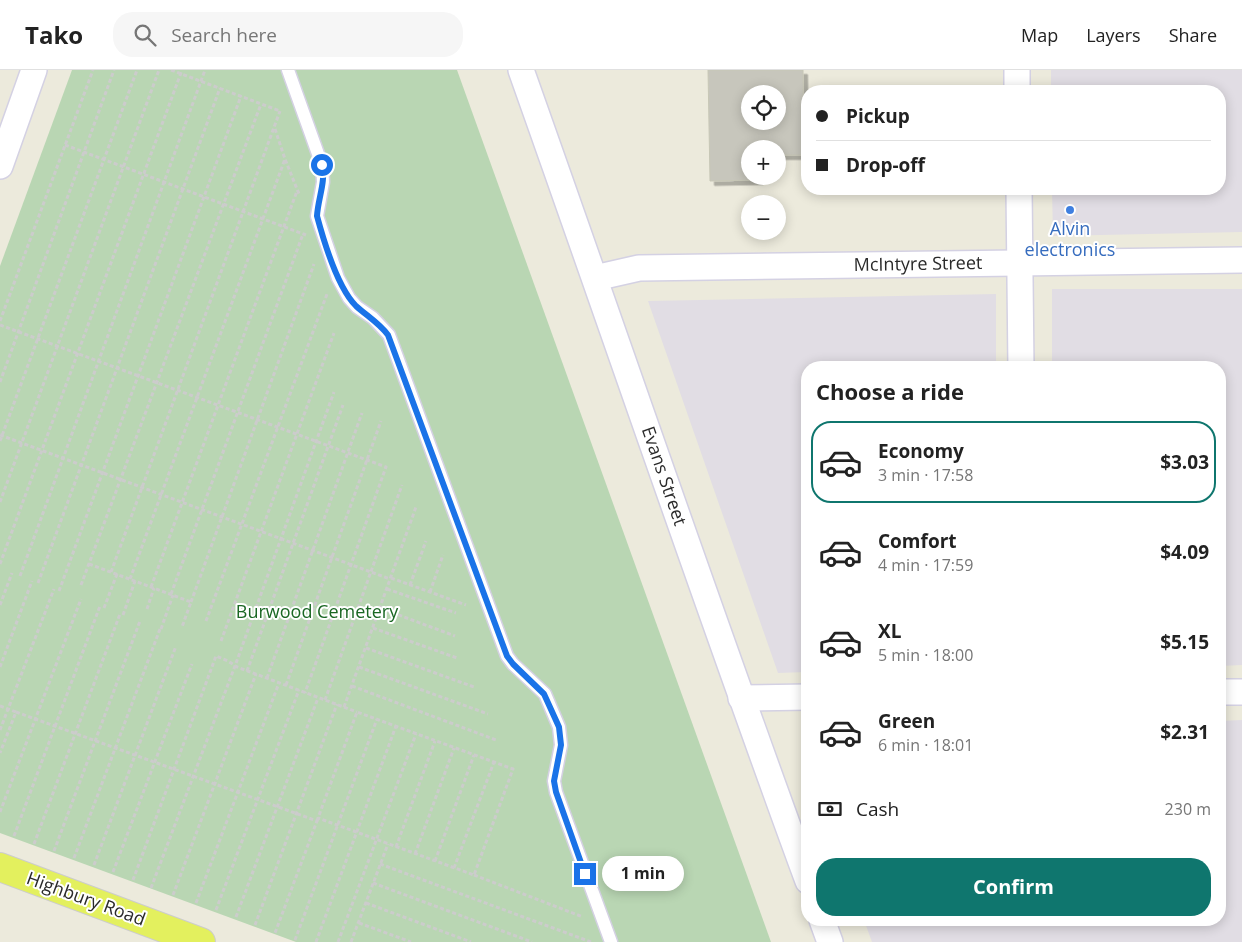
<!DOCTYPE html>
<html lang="en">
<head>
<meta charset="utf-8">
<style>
	:root { --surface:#fff; --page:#f6f6f6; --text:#222; --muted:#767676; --line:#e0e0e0; --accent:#0f766e }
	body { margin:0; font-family:"Open Sans",sans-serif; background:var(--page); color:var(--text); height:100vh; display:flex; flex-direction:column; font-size:19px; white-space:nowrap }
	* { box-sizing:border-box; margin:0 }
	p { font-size:16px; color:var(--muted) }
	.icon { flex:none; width:28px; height:28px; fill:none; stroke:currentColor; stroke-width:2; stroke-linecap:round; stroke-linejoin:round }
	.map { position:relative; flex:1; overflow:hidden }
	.sheet { position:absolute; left:801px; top:291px; width:425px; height:565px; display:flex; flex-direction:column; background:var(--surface); border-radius:20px; box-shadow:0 2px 12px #0003 }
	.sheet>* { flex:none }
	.guide { position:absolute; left:801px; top:15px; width:425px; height:110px; border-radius:20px; box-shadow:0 2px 12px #0003; display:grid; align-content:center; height:110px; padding:0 15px; background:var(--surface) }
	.tools { position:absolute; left:741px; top:15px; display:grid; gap:10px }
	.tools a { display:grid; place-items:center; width:45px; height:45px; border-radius:50%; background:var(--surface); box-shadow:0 2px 12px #0003; font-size:25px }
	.end { position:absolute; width:22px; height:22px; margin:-11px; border:6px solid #1a73e8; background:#fff; box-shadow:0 0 0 2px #fff }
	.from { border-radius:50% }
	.bubble { position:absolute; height:35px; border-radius:18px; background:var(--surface); box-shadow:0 2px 12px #0003; font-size:16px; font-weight:700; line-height:35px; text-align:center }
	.guide b { display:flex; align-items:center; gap:18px; height:48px; font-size:19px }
	.guide b+b { border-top:1px solid var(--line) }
	.guide i { width:12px; height:12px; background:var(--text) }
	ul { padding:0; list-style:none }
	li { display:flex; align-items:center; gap:15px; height:82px; margin:0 10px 8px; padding:0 5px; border:2px solid transparent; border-radius:20px }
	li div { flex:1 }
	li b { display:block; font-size:19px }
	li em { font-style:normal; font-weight:700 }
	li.on { border-color:var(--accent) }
	li>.icon { width:45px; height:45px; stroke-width:1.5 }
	h2 { padding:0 15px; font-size:22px; line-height:60px }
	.pay { display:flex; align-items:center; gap:12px; height:55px; padding:0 15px; font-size:19px }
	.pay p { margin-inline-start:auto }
	.primary-button { display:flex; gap:10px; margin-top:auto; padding:10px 15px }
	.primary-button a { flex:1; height:58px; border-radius:20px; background:var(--accent); color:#fff; font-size:20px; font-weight:700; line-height:58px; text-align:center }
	header { display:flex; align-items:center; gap:30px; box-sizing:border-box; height:70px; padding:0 25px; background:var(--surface); border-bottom:1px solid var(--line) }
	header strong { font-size:24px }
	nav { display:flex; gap:28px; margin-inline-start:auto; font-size:18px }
	.search { width:350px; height:45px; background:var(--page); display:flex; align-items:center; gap:12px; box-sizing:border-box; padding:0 18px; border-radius:20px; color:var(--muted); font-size:19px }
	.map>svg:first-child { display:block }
</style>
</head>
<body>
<header>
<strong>Tako</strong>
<div class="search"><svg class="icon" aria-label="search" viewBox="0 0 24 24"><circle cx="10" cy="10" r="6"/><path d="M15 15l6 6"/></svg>Search here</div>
<nav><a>Map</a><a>Layers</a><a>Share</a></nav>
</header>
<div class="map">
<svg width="1242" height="872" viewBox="0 0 1242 872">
	<defs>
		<filter id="shadow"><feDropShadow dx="4.5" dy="4.5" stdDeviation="0" flood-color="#0004"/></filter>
	</defs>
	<rect width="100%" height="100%" fill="#eceadc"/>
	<g fill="#e1dde4">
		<path d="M1051 0H1242V162L1053 166 1052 119H1220V21H1051Z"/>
		<path d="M1052 219H1242V595L1220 596V298L1052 297Z"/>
		<path d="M996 224V297L808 298 807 602 778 603 648 231Z"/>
		<path d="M1242 650V872H872L864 850H1220V651Z"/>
	</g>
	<path fill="#b9d6b3" d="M72 0H457L771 872H296L0 763V196Z"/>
	<path fill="#c7c6bc" stroke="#c7c7b6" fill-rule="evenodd" filter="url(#shadow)" d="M708 0H803L804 85H778V79H750V106H759V110L710 111ZM750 24H778V51H750Z"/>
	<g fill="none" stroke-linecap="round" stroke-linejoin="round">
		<defs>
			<path id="lane" d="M288 0 322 95 323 112 317 146 338 208 349 228 357 237 373 248 389 265 507 586 513 594 545 624 559 657 561 675 554 711 556 722 611 872"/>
			<g id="street">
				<path d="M521 0C617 270 709 542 808 811"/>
				<path d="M1017 0V21"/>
				<path d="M0 96 34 0"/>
				<path d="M1019 119 1021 298"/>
				<path d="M595 208 639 198 1242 190"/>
				<path d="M1220 622H1242"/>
				<path d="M741 628 808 627"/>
				<path d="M822 850 830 872"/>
			</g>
			<path id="primary" d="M0 797 201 872"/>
		</defs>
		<use href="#lane" stroke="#d4d1e3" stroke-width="15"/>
		<use href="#street" stroke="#d4d1e3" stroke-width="28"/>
		<use href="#primary" stroke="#ccc" stroke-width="30"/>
		<g stroke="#ccc" stroke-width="3" stroke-dasharray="4 2.5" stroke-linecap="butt">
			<path d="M171 0 280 41"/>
			<path d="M275 59 285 89"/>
			<path d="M65 75 306 165"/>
			<path d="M0 251 93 0"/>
			<path d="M0 255 386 397 305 623"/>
			<path d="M0 312 114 0"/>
			<path d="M0 365 390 509"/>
			<path d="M0 371 137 0"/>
			<path d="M0 432 159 0"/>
			<path d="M0 494 182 0"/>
			<path d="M89 494 191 532 182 557"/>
			<path d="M111 502 280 41"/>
			<path d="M20 506 205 0"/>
			<path d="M391 508 466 535"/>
			<path d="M130 509 285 89 299 124"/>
			<path d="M38 513 220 18"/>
			<path d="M81 515 261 34"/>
			<path d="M410 515 426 471"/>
			<path d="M151 517 297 121"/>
			<path d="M387 519 456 543"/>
			<path d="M59 521 241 26"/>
			<path d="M430 522 443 485"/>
			<path d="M171 524 303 164"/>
			<path d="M191 532 314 194"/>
			<path d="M0 535 12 503"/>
			<path d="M104 538 117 504"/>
			<path d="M380 538 455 566"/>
			<path d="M147 539 154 518"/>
			<path d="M123 545 135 511"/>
			<path d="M206 551 327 224"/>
			<path d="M373 558 457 588"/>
			<path d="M161 559 173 525"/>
			<path d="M221 571 334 263"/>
			<path d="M366 578 474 617"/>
			<path d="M0 597 32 511"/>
			<path d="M359 597 488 644"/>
			<path d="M247 601 343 335"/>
			<path d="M267 608 362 343"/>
			<path d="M286 615 381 351"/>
			<path d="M352 616 496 670"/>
			<path d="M325 630 402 415"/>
			<path d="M0 636 16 642 0 683"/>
			<path d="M344 637 416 437"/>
			<path d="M16 642 317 751 275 863"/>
			<path d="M0 660 54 519"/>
			<path d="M0 742 81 529"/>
			<path d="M317 751 318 748 357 642 513 699 474 805 318 748"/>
			<path d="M14 766 100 536"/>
			<path d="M34 774 120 544"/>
			<path d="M396 777 435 671"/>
			<path d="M54 781 140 551"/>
			<path d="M415 784 454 678"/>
			<path d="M74 788 160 559"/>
			<path d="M435 791 474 685"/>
			<path d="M380 794 591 872"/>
			<path d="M94 795 176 576"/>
			<path d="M454 798 494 692"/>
			<path d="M113 802 192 594"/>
			<path d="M474 805 583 847"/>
			<path d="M133 810 216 586 228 591 237 597 357 642"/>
			<path d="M373 813 532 872"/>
			<path d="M151 818 235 596 334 322"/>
			<path d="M173 825 256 604"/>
			<path d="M196 833 279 613"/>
			<path d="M366 833 471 872"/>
			<path d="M216 840 299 620"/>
			<path d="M236 847 318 628"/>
			<path d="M359 853 411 872"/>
			<path d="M255 855 337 634"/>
			<path d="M295 870 377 649"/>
			<path d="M316 872 396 656"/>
			<path d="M338 872 416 664"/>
			<path d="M351 872 388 774"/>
		</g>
		<use href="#lane" stroke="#fff" stroke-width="12"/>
		<use href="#street" stroke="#fff" stroke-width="25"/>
		<use href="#primary" stroke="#e3f05e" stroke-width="28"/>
	</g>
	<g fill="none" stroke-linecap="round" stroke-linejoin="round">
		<path stroke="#1a73e8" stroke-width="6" d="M322 95C326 112 318 128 317 146 324 172 337 217 356 236 367 246 379 253 388 265L507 586 513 594 544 624 559 657 561 675 554 711 556 722 585 804"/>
	</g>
	<circle fill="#3f7fe0" stroke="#fff" stroke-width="2" cx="1070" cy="140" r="5"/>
	<g text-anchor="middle" stroke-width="4" stroke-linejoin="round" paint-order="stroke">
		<g font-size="18" fill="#366cbe" stroke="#fff">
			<text x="1070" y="165">Alvin<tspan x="1070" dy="21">electronics</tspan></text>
		</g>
		<g font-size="18" fill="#2a2a2a" stroke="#fff">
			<text transform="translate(918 194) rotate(-1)" y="6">McIntyre Street</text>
			<text transform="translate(664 406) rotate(71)" y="6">Evans Street</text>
			<text transform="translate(86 829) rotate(20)" y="6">Highbury Road</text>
		</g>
		<g font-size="18" fill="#1a6723" stroke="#fff">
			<text x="317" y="548">Burwood Cemetery</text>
		</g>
	</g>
</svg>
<div class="tools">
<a><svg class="icon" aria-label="locate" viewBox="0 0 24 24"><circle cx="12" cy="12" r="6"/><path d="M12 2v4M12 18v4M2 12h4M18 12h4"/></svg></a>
<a>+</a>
<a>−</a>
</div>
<i class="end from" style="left:322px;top:95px"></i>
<i class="end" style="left:585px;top:804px"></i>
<div class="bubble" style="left:602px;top:786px;width:82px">1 min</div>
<div class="guide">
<b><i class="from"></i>Pickup</b>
<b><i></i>Drop-off</b>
</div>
<section class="sheet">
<h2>Choose a ride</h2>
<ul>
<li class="on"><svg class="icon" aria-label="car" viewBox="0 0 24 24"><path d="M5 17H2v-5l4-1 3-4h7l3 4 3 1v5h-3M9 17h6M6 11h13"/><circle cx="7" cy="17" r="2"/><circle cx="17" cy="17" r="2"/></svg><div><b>Economy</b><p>3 min · 17:58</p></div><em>$3.03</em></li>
<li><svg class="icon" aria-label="car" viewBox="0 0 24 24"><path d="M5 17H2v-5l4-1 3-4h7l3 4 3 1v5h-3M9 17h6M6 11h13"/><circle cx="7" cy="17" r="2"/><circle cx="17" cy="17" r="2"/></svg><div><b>Comfort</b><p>4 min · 17:59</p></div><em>$4.09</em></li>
<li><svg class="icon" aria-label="car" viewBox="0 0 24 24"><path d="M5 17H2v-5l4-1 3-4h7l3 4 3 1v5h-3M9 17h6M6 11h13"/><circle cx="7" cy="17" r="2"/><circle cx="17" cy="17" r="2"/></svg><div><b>XL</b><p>5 min · 18:00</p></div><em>$5.15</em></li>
<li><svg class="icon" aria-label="car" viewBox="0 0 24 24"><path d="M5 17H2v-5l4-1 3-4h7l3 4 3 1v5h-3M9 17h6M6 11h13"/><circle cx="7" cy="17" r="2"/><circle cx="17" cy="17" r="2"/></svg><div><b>Green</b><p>6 min · 18:01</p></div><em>$2.31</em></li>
</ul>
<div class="pay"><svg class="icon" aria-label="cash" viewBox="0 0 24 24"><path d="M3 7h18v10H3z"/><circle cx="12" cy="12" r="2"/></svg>Cash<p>230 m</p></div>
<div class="primary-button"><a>Confirm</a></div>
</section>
</div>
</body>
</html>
